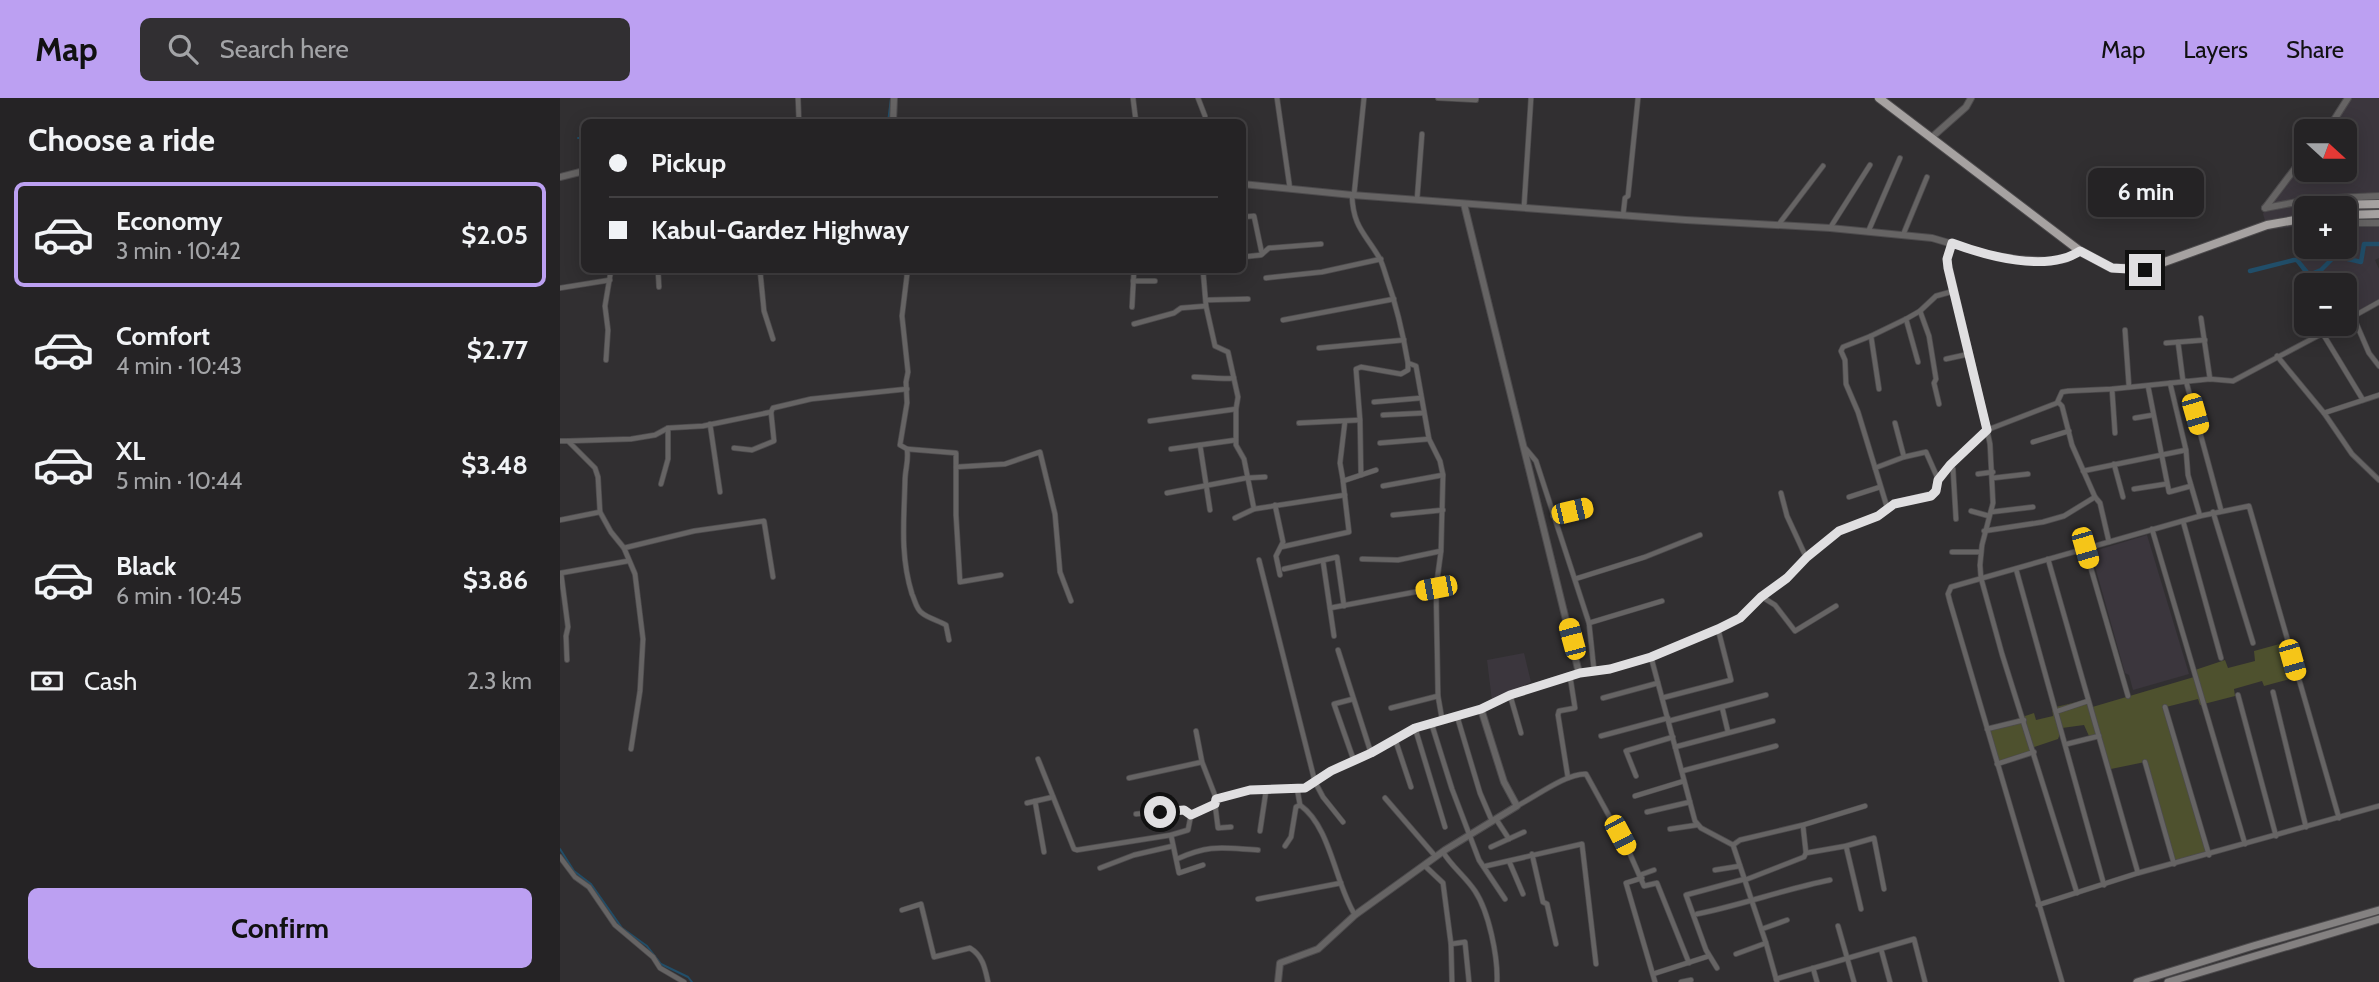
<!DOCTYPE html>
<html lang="en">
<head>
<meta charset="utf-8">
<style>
	:root { --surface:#252325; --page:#312f32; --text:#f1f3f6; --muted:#a3a4a7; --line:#424042; --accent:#bca0f2 }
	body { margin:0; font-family:Cabin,sans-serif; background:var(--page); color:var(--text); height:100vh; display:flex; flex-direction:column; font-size:26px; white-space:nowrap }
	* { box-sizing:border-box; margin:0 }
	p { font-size:23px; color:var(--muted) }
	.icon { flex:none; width:38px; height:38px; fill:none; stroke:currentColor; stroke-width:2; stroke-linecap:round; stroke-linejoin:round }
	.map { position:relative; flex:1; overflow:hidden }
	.details { display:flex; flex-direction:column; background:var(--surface); width:560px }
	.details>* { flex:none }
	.banner { position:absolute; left:21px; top:21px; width:665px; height:154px; border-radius:10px; box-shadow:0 4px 18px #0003,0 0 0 2px var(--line); display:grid; align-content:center; height:154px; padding:0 28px; background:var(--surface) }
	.needle { width:46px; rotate:111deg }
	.controls { position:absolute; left:1734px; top:21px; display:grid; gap:14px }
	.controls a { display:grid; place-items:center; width:63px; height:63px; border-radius:10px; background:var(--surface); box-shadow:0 4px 18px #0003,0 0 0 2px var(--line); font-size:35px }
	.end { position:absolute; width:32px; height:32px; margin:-16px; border:9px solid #e0dfe1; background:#111; box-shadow:0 0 0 4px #111 }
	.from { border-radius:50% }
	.bubble { position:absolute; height:49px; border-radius:10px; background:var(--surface); box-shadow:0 4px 18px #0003,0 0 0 2px var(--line); font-size:23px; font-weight:800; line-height:49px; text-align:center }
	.car { position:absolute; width:21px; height:42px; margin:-21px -10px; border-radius:9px; box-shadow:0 0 5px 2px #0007; background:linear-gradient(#f5c518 24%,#345 0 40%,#f5c518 0 76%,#345 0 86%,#f5c518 0) }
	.banner b { display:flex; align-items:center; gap:24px; height:66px; font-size:26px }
	.banner b+b { border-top:2px solid var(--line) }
	.banner i { width:18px; height:18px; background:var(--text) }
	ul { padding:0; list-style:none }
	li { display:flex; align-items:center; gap:21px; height:105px; margin:0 14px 10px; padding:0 14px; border:4px solid transparent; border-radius:10px }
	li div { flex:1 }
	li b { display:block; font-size:26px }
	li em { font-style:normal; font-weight:800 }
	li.active { border-color:var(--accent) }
	li>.icon { width:63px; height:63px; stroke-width:1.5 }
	h2 { padding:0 28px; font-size:32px; line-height:84px }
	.pay { display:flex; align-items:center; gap:18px; height:77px; padding:0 28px; font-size:26px }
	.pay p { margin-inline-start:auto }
	.cta { display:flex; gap:14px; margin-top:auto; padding:14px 28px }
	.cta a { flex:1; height:80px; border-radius:10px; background:var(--accent); color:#111; font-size:28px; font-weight:800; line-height:80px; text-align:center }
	header { display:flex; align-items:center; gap:42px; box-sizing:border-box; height:98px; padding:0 35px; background:var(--accent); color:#111 }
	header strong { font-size:33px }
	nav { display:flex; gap:38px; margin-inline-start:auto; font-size:24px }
	.search { width:490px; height:63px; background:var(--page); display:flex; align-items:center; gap:18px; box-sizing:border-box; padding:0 24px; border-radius:10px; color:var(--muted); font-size:26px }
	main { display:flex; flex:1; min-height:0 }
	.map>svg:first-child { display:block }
</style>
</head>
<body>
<header>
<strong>Map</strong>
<div class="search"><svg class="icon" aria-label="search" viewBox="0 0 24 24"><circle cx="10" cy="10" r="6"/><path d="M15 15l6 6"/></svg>Search here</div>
<nav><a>Map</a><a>Layers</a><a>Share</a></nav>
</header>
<main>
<section class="details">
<h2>Choose a ride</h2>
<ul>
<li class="active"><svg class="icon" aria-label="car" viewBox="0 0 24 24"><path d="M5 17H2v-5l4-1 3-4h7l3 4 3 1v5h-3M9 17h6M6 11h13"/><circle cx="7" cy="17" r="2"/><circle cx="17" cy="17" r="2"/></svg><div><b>Economy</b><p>3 min · 10:42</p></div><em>$2.05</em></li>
<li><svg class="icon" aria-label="car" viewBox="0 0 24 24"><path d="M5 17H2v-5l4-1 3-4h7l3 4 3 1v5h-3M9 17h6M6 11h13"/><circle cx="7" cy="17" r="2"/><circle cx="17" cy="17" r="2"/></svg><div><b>Comfort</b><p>4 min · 10:43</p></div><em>$2.77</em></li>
<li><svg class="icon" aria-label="car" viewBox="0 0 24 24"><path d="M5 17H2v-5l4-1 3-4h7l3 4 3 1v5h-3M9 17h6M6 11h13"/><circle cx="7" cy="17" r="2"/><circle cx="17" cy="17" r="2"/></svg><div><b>XL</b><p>5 min · 10:44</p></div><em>$3.48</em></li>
<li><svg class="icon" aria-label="car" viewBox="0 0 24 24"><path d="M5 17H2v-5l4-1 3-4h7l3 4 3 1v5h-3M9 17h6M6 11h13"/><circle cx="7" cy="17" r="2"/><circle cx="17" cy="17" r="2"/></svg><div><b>Black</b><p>6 min · 10:45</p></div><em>$3.86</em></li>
</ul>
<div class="pay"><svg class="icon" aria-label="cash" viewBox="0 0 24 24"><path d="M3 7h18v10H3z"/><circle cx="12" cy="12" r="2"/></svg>Cash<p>2.3 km</p></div>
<div class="cta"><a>Confirm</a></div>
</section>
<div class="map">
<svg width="1819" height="884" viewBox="0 0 1819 884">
	<rect width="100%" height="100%" fill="#312f31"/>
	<g fill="#3b363d" fill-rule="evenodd">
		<path d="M1788 0H1819V160L1815 162 1819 171V202L1785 220V187H1748L1737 161 1739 128 1708 132 1703 116 1705 110 1746 56V72H1785V33H1767ZM1746 110H1785V149H1746Z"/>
		<path d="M1587 437 1629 576 1573 592 1569 577 1565 575 1531 454Z"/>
		<path d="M964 555 971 584 932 603 927 562Z"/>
	</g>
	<path fill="#4e512e" d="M1727 544 1737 579 1704 588 1702 583 1674 591 1675 598 1640 607 1638 601 1606 609 1649 757 1614 766 1585 664 1546 672 1536 637 1529 638 1524 627 1502 630 1498 641 1471 650 1472 656 1437 666 1427 631 1474 615 1476 622 1493 618 1492 610 1525 602 1529 610 1634 579 1632 573 1665 562 1668 570 1695 563 1694 553Z"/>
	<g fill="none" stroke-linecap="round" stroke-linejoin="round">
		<g stroke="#214e69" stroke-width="2">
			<path d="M328 24 331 0"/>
			<path d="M18 40H24"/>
			<path d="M0 751 14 773 31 786 62 830 87 848 101 866 128 879 132 884"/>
		</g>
		<path stroke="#214e69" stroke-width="4.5" d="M1690 173 1734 162H1737L1749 177 1761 172 1775 158 1801 164 1804 146H1819"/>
		<defs>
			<g id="minor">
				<path d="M238 0 239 24"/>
				<path d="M573 0 576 24"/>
				<path d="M638 0 645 18"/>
				<path d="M717 0 730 91"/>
				<path d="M878 0 916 2V0"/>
				<path d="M22 73 24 82"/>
				<path d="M792 97C793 130 806 136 820 161 823 167 825 175 827 181 837 209 843 236 848 265L856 268 869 341 880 363 883 377 881 453 876 490 878 598 882 621"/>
				<path d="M794 97 804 0"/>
				<path d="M857 102 862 36"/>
				<path d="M964 109 971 0"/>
				<path d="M1063 118 1065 100 1068 98 1078 0"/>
				<path d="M682 119 694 118 702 156"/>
				<path d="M1219 126 1263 68"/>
				<path d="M1270 130 1310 67"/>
				<path d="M1308 134 1340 60"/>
				<path d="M1343 137 1367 79"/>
				<path d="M682 159 701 157 709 150 761 146"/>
				<path d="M98 172 99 189"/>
				<path d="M200 172 204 213 213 241"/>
				<path d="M344 172 347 177 342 218 348 274 346 284 347 305 340 347 347 351C349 363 345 371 345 383 344 422 340 458 352 496 355 502 356 511 362 515 368 520 379 523 386 527L389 542"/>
				<path d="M643 172 646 208 655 248 668 254 678 299 676 311V347L684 361 694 411 785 397"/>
				<path d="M706 180 762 174 821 161"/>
				<path d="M573 183H595"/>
				<path d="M0 190 50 182"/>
				<path d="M647 202 688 201"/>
				<path d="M572 209 574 172"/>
				<path d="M1360 213 1369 238 1376 281 1374 285 1379 306"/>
				<path d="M1793 218 1809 255 1819 268"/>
				<path d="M1641 220 1650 281"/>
				<path d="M1346 221 1358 264"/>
				<path d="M723 222 834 201"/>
				<path d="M1785 223 1819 204"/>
				<path d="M574 226 614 215 621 210 646 208"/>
				<path d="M1565 232 1569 289"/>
				<path d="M1763 236 1803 302"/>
				<path d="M1311 238 1319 291"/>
				<path d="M1618 244 1623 283"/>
				<path d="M1606 245 1645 242"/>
				<path d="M759 250 844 242"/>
				<path d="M1717 258 1764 315 1792 356 1819 382"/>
				<path d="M1386 261 1409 256"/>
				<path d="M46 262 48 232 45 208 51 172"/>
				<path d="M634 279C648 279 660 282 674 280"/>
				<path d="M1626 283 1661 412"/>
				<path d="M1610 285 1626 352 1628 377 1640 418"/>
				<path d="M1588 288 1609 394 1631 388"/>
				<path d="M1552 291 1555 335"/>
				<path d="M814 304 861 300"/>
				<path d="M1498 304 1502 308 1512 347 1535 399 1540 405 1549 444"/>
				<path d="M1764 315 1819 297"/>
				<path d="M823 317 863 315"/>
				<path d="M1575 320 1593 317"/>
				<path d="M590 323 676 311"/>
				<path d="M739 325 800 322"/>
				<path d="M1335 325 1344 359"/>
				<path d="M150 326 160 394"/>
				<path d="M0 343H8L35 370 38 379 40 414 51 434 64 450 75 476 83 541 80 593 71 651"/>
				<path d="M8 343 71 341 95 337 108 330 143 328 211 314 213 310 251 301 347 291"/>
				<path d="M1473 344 1509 333"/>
				<path d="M820 345 869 341"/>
				<path d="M640 347 650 412"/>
				<path d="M174 350 192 352 214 343 211 314"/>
				<path d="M347 351 396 355V417L400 484 441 477"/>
				<path d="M611 351 676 342"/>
				<path d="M966 351 976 363 1029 525 1034 572"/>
				<path d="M1554 366 1563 399"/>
				<path d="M1390 367 1393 371 1396 421"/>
				<path d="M396 369 445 366 480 354 495 416 500 474 511 503"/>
				<path d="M1315 370 1344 359 1366 354 1378 381"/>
				<path d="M1523 373 1626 352"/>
				<path d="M1418 376 1433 374"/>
				<path d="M801 377 800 322 796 271 801 269 841 276 848 272V265"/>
				<path d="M1433 380 1468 376"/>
				<path d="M783 382 780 365 785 323"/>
				<path d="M101 386 108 361V330"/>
				<path d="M823 388 883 377"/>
				<path d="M1574 391 1606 386"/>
				<path d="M607 395 686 380 705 379"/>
				<path d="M1221 395 1227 418 1246 459"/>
				<path d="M1289 399 1320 389"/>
				<path d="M715 407 723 444 716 458 720 477"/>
				<path d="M1327 409 1298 314 1286 286 1285 262 1281 253 1283 249 1311 238 1346 221 1360 213 1376 198 1394 193"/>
				<path d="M1411 413 1429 418"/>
				<path d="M1431 414 1473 409"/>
				<path d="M1653 414 1693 545"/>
				<path d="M833 417 883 412"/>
				<path d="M993 418 1029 409"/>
				<path d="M675 420 694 411"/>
				<path d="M0 422 40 414"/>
				<path d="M1623 423 1661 560"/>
				<path d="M1592 431 1685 746"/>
				<path d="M1424 433 1483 424 1504 418 1535 399"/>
				<path d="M721 449 789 434 783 383 816 372"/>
				<path d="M64 450 134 433 204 423 213 479"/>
				<path d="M1525 450 1568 598"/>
				<path d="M1392 454H1421"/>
				<path d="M802 461 838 462 881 453"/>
				<path d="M1488 461 1578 775"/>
				<path d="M699 462 755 684 763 699 783 724"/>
				<path d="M763 463 774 538"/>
				<path d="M724 471 777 459 784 508"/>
				<path d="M1456 471 1544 787"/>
				<path d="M1 475 8 529 6 538 7 562"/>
				<path d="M1 475 68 463"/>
				<path d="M1015 481 1085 459 1140 437"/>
				<path d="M1202 499 1215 507 1235 533 1276 508"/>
				<path d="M770 510 876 490"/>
				<path d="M1029 525 1102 503"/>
				<path d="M778 552 811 655"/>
				<path d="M1091 559 1135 723 1141 730 1173 747 1206 845 1217 884"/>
				<path d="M1713 594 1746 729"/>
				<path d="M950 597 961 635"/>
				<path d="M1678 597 1716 738"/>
				<path d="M1043 600 1098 585"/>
				<path d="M1102 600 1171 582 1158 531"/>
				<path d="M793 601 774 606 794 663"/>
				<path d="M1162 609 1168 634"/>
				<path d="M1605 609 1649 757"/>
				<path d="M831 610 878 598"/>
				<path d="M1498 613 1528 603"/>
				<path d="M897 618 920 695 932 723"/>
				<path d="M1109 623 1206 597"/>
				<path d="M871 624 892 691 919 762 945 801"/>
				<path d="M855 630 885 729"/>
				<path d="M1427 631 1464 622"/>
				<path d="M636 633 642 664 656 700"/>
				<path d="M1041 638 1108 620"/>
				<path d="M835 641 851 689"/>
				<path d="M1507 646 1539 638"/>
				<path d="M1115 649 1213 623"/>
				<path d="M478 661 514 751 517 752 611 737 628 732 631 717 655 706 656 700 690 692 745 690 771 673 811 655 855 630 921 611"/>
				<path d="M1585 664 1614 766"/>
				<path d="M1437 666 1474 654"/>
				<path d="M1122 673 1216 648"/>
				<path d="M1076 678 1066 653 1113 639"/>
				<path d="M569 680 642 664"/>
				<path d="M1008 680 998 617 999 613 1015 610 1010 578"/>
				<path d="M1075 698 1124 683"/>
				<path d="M825 700 876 759"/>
				<path d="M475 703 484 754"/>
				<path d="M467 705 493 699"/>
				<path d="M655 706 658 730 671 729"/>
				<path d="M740 707C771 729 775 786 795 817"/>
				<path d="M957 708C975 699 1007 675 1026 676L1070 756 1084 788 1097 785 1129 865"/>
				<path d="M1087 714 1130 704"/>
				<path d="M576 716 624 712 631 717"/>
				<path d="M936 721 949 741"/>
				<path d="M1243 728 1246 755"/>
				<path d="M1110 731 1137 727"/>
				<path d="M700 733 706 693"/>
				<path d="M611 737 619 775 643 767"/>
				<path d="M1173 747 1180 742 1243 727 1305 708"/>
				<path d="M725 748 731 739 736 709 740 707 737 690"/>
				<path d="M1286 748 1301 811"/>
				<path d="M931 749 964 734"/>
				<path d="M883 754C892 769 905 778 915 793 929 814 938 859 937 884"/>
				<path d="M972 756 983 804 987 806 996 846"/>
				<path d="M0 759 15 779 29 789 55 827 93 859 100 870 124 884"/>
				<path d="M617 761C651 746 662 750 698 752"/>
				<path d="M949 763 963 796"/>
				<path d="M864 767 883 785 891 846 892 884"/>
				<path d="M926 768 1022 746 1036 866"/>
				<path d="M540 770 574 757 613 748"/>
				<path d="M1155 772 1180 768"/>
				<path d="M1080 777 1094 772"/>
				<path d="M1082 780 1066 785 1095 884"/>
				<path d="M1185 782 1244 759 1246 755 1286 748 1314 740 1324 791"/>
				<path d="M1517 795 1442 556 1421 480 1420 467 1422 447 1433 405 1430 346 1427 332 1497 305 1502 294 1508 293 1552 291 1650 281 1673 283 1780 226"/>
				<path d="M698 801 781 785"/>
				<path d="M1478 807 1578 775 1819 708"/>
				<path d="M342 812 361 806 374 859 410 850C423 858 425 870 428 884"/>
				<path d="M1137 816C1182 807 1225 791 1270 782"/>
				<path d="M1278 828 1294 884"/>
				<path d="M1202 831 1227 822"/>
				<path d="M891 846 905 844 909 884"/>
				<path d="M1321 851 1330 884"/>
				<path d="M1176 856 1206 845"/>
				<path d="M1157 870 1146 852 1126 797 1185 781"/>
				<path d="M1253 870 1257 884"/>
				<path d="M1093 876 1149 858"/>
				<path d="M1216 881 1354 841 1365 884"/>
				<path d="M1121 884 1131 882"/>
				<path d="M1502 884 1390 504 1388 496 1391 489 1640 418 1689 408 1779 720"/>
			</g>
			<g id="tertiary">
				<path d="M333 24 334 0"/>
				<path d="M1767 33 1788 0"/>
				<path d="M1371 40 1406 9 1411 0"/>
				<path d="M0 79 24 73"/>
				<path d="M682 86 792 97 1126 122 1270 130 1372 140 1430 157 1458 161 1494 163 1506 161 1520 153"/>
				<path d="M904 106 1019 575"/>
				<path d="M1705 110 1753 101 1819 98"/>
				<path d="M1705 110 1746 56"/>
				<path d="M1785 125H1819"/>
				<path d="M718 884 720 865 758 851 795 817 885 752 957 708 944 684 921 611 950 597 1019 575 1050 571 1091 559 1158 531 1180 520 1201 499 1227 480 1246 459 1279 433 1318 418 1334 406 1374 396 1378 382 1390 367 1427 332 1389 170 1387 161 1392 145"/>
			</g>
			<g id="secondary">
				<path d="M1577 884 1693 848 1819 812"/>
				<path d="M1608 884 1819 821"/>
			</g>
			<g id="trunk">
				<path d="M1319 0 1520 153 1552 170 1585 171 1707 127 1746 120"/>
				<path d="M1768 110 1771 107 1819 106"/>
				<path d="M1785 117 1819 116"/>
			</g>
		</defs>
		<use href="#minor" stroke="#4d4b4d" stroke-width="6"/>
		<use href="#tertiary" stroke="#4d4b4d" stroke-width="8"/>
		<use href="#secondary" stroke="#4d4b4d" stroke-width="9"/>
		<use href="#trunk" stroke="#4d4b4d" stroke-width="10"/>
		<use href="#minor" stroke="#666464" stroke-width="4.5"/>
		<use href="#tertiary" stroke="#666464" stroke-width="6"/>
		<use href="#secondary" stroke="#848181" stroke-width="7"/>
		<use href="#trunk" stroke="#a6a2a1" stroke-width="8"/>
	</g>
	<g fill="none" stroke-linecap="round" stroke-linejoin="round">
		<path stroke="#e0dfe1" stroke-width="9" d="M600 714 624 712 631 717 655 706 656 701 690 692 745 690 771 673 811 655 855 630 921 611 950 597 1020 575 1050 571 1091 559 1158 531 1180 520 1201 499 1227 480 1247 459 1279 433 1318 418 1334 406 1371 398 1376 393 1378 382 1390 367 1427 332 1388 170 1387 161 1392 145C1427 158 1487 175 1520 153L1552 170 1585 172"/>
	</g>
</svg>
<div class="controls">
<a><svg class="needle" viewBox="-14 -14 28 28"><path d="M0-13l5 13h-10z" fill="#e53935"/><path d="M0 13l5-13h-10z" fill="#a3a4a7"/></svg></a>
<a>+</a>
<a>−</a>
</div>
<i class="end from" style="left:600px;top:714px"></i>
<i class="end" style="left:1585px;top:172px"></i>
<div class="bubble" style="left:1528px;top:70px;width:116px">6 min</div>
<i class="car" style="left:1635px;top:316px;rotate:164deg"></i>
<i class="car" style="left:1012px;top:413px;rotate:77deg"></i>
<i class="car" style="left:1525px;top:450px;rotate:164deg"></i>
<i class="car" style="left:876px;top:490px;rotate:259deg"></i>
<i class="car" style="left:1012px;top:541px;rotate:345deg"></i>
<i class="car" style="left:1732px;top:562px;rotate:164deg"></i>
<i class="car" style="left:1060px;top:737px;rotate:152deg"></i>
<div class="banner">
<b><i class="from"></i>Pickup</b>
<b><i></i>Kabul-Gardez Highway</b>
</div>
</div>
</main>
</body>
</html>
